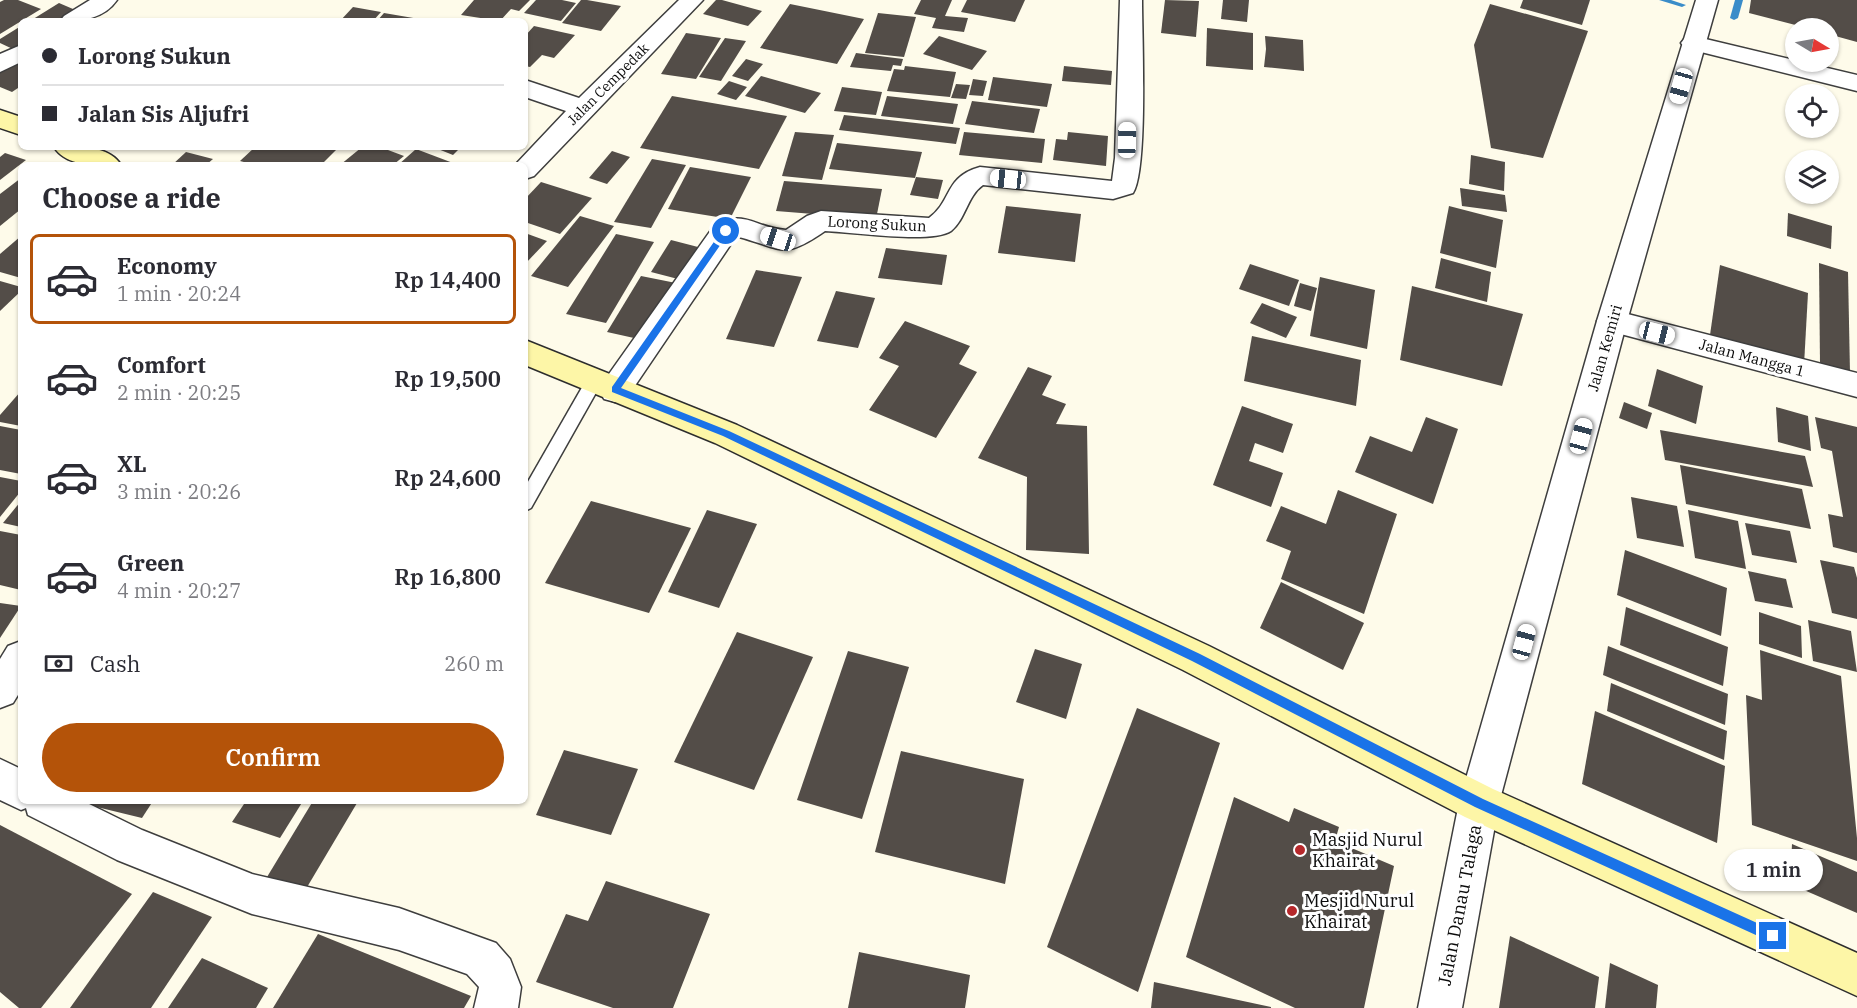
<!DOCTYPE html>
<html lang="en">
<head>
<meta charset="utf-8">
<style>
	:root { --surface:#fff; --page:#f2f2f3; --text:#2b2b33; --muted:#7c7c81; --line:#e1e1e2; --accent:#b45309 }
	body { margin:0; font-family:"IBM Plex Serif",serif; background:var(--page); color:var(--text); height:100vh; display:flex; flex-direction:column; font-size:22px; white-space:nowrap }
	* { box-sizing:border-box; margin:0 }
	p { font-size:20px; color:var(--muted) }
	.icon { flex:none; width:33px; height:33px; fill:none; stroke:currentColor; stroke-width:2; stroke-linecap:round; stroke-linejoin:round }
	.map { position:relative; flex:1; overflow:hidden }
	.details { position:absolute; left:18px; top:162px; width:510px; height:642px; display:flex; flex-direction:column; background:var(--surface); border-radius:9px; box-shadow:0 2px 4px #0004 }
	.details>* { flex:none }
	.banner { position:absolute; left:18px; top:18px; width:510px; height:132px; border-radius:9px; box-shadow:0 2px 4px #0004; display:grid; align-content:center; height:132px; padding:0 24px; background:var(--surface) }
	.needle { width:39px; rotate:100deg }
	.controls { position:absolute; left:1785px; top:18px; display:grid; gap:12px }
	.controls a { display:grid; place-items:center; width:54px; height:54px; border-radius:50%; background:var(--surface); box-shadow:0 2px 4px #0004; font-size:30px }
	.end { position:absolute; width:27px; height:27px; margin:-14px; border:8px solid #1a73e8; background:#fff; box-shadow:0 0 0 3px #fff }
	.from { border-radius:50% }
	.bubble { position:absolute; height:42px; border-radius:21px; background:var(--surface); box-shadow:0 2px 4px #0004; font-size:20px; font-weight:600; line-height:42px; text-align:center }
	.car { position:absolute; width:18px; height:36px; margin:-18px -9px; border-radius:8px; box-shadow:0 0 4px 2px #0007; background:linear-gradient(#fff 24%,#345 0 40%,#fff 0 76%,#345 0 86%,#fff 0) }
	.banner b { display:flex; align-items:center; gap:21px; height:57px; font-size:22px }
	.banner b+b { border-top:2px solid var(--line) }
	.banner i { width:15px; height:15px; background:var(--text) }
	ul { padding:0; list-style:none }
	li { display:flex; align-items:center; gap:18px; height:90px; margin:0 12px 9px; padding:0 12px; border:3px solid transparent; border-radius:9px }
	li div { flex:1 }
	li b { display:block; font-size:22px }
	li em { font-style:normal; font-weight:600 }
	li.active { border-color:var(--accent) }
	li>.icon { width:54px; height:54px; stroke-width:1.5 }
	h2 { padding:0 24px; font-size:27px; line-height:72px }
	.pay { display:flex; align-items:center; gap:15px; height:66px; padding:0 24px; font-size:22px }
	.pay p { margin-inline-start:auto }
	.cta { display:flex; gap:12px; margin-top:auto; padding:12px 24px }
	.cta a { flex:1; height:69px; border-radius:36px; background:var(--accent); color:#fff; font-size:24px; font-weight:600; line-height:69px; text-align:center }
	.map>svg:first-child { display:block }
</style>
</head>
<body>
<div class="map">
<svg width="1857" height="1008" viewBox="0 0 1857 1008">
	<rect width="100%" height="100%" fill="#fefbea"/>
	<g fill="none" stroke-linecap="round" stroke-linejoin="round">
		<g fill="#3a8cc9" fill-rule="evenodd">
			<path d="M1659 0H1671L1686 5 1682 7Z"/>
			<path d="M1735 0H1743L1738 18 1734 20 1730 18Z"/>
		</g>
	</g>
	<g fill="#534d48">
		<path d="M4 0H18L41 9 0 34V2Z"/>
		<path d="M474 0H530L519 11 511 9 500 21 461 15Z"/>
		<path d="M536 0H562L576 3 561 21 524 13Z"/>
		<path d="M581 0H587L621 6 601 31 562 23Z"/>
		<path d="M716 0H722L762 11 748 26 703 14Z"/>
		<path d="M921 0H952L945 16 968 18 964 32 932 28 936 18 914 14Z"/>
		<path d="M967 0H1025L1015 22 961 12Z"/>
		<path d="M1165 0 1199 1 1196 37 1161 33Z"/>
		<path d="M1223 0H1249L1247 22 1221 19Z"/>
		<path d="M1523 0H1590L1582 25 1520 8Z"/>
		<path d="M1751 0H1857V42L1828 34V28H1807L1749 13Z"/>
		<path d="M59 3 80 12 66 21H30Z"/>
		<path d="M790 4 864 19 837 64 760 48Z"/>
		<path d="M1490 4 1588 31 1543 158 1491 148 1474 45Z"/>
		<path d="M353 7 381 12 373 21H340Z"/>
		<path d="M384 13 425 20 424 21H377Z"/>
		<path d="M878 13 916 17 904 57 865 53Z"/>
		<path d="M21 26V48L17 51 0 43V39Z"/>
		<path d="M534 26 575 35 554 58 542 55 530 67 525 66V36Z"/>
		<path d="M1207 28 1253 33V70L1206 66Z"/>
		<path d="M686 33 721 38 696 79 661 74Z"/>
		<path d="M939 36 987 51 972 70 923 54Z"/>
		<path d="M1265 36 1303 40 1304 71 1264 67 1266 49Z"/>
		<path d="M725 38 746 41 721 81 699 77Z"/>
		<path d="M856 53 903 59 901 66 893 65 891 71 850 67Z"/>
		<path d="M746 59 763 64 748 81 732 76Z"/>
		<path d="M21 62V86L12 92 0 87V72L15 63Z"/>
		<path d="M905 66 956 72 950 97 887 91 894 69 904 70Z"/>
		<path d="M1064 66 1112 71 1111 85 1062 81Z"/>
		<path d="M761 76 793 85 821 93 805 113 745 96Z"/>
		<path d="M993 77 1052 84 1047 107 988 100Z"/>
		<path d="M973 79 987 81 983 96 969 95Z"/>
		<path d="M729 81 747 87 736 100 717 94Z"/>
		<path d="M956 84 970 85 966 99 951 98Z"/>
		<path d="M842 87 882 92 876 115 834 111Z"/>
		<path d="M672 96 787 116 759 169 640 148Z"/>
		<path d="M887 96 958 104 953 124 881 116Z"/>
		<path d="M972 101 1040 109 1034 133 965 124Z"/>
		<path d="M844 115 871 118 960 128 956 144 839 130Z"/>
		<path d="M795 132 834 135 822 180 782 176Z"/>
		<path d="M964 132 1045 139 1042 163 959 155Z"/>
		<path d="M1068 132 1108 136 1106 166 1053 160 1056 139 1067 140Z"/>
		<path d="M837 143 922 152 915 178 829 169Z"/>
		<path d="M255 147H339L321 165H255L240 161Z"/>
		<path d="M362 147H380L404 156 393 165H340Z"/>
		<path d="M433 147H461L453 155Z"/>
		<path d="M416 149 453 163 450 165H398Z"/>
		<path d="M612 151 630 157 607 184 589 178Z"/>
		<path d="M186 152 213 159 206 165H172Z"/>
		<path d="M5 153 26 160 0 180V157Z"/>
		<path d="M1471 155 1505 162 1504 191 1469 184Z"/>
		<path d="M652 159 686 165 651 228 614 222Z"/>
		<path d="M690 167 751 177 730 219 668 209Z"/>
		<path d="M916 177 943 180 938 199 910 195Z"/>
		<path d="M21 178V209L0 226V194Z"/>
		<path d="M784 181 882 189 876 219 776 211Z"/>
		<path d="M541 182 592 198 560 234 525 222V199Z"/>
		<path d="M1460 188 1505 195 1507 212 1462 206Z"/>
		<path d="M1006 206 1081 214 1075 262 998 253Z"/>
		<path d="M1449 206 1503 220 1496 268 1440 253Z"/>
		<path d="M1788 213 1832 226 1831 249 1787 236Z"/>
		<path d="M580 216 614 226 568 287 531 276Z"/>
		<path d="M525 233 547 241 525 264Z"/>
		<path d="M616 234 654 242 606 323 566 314Z"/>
		<path d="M21 236V278L0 272V254Z"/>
		<path d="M671 240 698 247 678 279 651 272Z"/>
		<path d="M886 248 947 255 942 285 878 278Z"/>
		<path d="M1441 258 1491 272 1487 302 1435 288Z"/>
		<path d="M1819 263 1848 272 1850 373 1820 364Z"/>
		<path d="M1250 264 1299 280 1289 306 1239 289Z"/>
		<path d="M1720 265 1808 293 1804 365 1710 335Z"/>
		<path d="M756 270 802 277 774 347 726 339Z"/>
		<path d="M641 276 676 283 643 340 607 332Z"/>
		<path d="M1320 277 1375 290 1367 349 1310 336Z"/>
		<path d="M0 281 21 287V291L0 311Z"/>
		<path d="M1300 283 1317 288 1311 311 1294 306Z"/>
		<path d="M1412 286 1523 314 1502 386 1400 360Z"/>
		<path d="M836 291 875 298 858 348 817 341Z"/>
		<path d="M1262 303 1297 317 1286 338 1250 323Z"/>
		<path d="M905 321 970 346 959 364 977 372 936 438 869 410 899 366 879 358Z"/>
		<path d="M1252 336 1361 360 1356 406 1244 381Z"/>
		<path d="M1028 367 1052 376 1042 395 1066 404 1056 424 1087 426 1089 554 1026 550 1027 477 978 458Z"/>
		<path d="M1657 369 1703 386 1696 424 1648 406Z"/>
		<path d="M21 391V426L0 422V415Z"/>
		<path d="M1624 402 1652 413 1647 429 1619 418Z"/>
		<path d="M1242 406 1293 424 1283 453 1255 443 1249 461 1283 473 1271 507 1213 485Z"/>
		<path d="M1776 407 1808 416 1811 451 1778 442Z"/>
		<path d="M1426 417 1458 429 1433 504 1355 472 1370 436 1412 452Z"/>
		<path d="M1815 417 1857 427V553L1833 547 1828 514 1843 517 1832 451 1821 448Z"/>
		<path d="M0 426 21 430V474L0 470Z"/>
		<path d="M1660 430 1805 456 1813 487 1665 460Z"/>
		<path d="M1680 465 1802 489 1811 529 1686 504Z"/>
		<path d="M0 477 21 481V491L0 517Z"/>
		<path d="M1338 490 1397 514 1364 614 1281 579 1291 551 1266 541 1281 506 1326 524Z"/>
		<path d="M1631 497 1677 506 1684 547 1637 538Z"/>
		<path d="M21 501V527L3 523Z"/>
		<path d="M591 501 691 528 649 613 545 583Z"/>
		<path d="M707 510 757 524 719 608 668 592Z"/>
		<path d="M1688 510 1738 521 1746 569 1695 558Z"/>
		<path d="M1745 523 1790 531 1797 563 1752 555Z"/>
		<path d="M0 531 21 535V590L0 585Z"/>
		<path d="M1625 550 1727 588 1721 636 1617 595Z"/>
		<path d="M1820 560 1854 567 1857 578V619L1832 613Z"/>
		<path d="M1748 571 1786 579 1793 608 1755 601Z"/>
		<path d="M1281 582 1364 623 1343 670 1260 628Z"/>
		<path d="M0 603 21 606 0 638Z"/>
		<path d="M1626 607 1728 647 1723 686 1620 645Z"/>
		<path d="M1759 612 1801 626 1802 658 1759 644Z"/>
		<path d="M1808 620 1851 631 1857 672 1813 661Z"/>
		<path d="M737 632 813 657 754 790 674 762Z"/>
		<path d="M1608 646 1728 694 1725 725 1603 675Z"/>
		<path d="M1035 649 1082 664 1066 719 1016 702Z"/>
		<path d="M1760 650 1841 676 1857 838V861L1752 825 1746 695 1762 700Z"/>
		<path d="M848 651 909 667 862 819 797 800Z"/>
		<path d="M1611 683 1727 731 1724 760 1607 711Z"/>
		<path d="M1137 708 1220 743 1138 992 1047 947Z"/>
		<path d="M1595 711 1725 766 1717 843 1582 784Z"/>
		<path d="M564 750 638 769 611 835 536 815Z"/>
		<path d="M901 751 1024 779 1005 884 875 852Z"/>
		<path d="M1234 797 1289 822 1294 808 1339 827 1335 841 1394 866 1364 1008H1295L1186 957Z"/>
		<path d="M72 801H153L142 818Z"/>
		<path d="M246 801H303L280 838 232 822Z"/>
		<path d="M313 801 357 803 303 894 264 882Z"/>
		<path d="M0 825 132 894 41 1008H19L0 992Z"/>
		<path d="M1792 844 1857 872V913L1790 884Z"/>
		<path d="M606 881 710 914 673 1008H613L536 982 566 914 588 921Z"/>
		<path d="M153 892 212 917 151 1008H70Z"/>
		<path d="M318 934 471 996 464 1008H273Z"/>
		<path d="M1510 936 1599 977 1595 1008H1499Z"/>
		<path d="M859 952 970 975 965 1008H848Z"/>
		<path d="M202 958 268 988 256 1008H168Z"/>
		<path d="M1610 963 1658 985 1656 1008H1605Z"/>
		<path d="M1154 982 1271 1007V1008H1151Z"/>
	</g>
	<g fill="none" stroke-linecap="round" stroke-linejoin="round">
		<defs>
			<path id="service" d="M594 375 600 377 602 382 531 508 525 511V487L588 377Z"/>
			<g id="minor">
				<path d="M90 0H117C104 19 82 21 60 21L64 16Z"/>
				<path d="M679 0H703L534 176 525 179V165H515L566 111 525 97V80L579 98Z"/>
				<path d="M1120 0H1142C1142 36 1148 170 1133 193L1113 199 983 185C967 196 966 219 951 231 932 244 851 232 825 231 783 260 783 249 739 237L731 244 626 399 615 402 604 399 600 390 604 381 711 230C742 205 753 228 786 230L807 216 821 211 929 218C953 200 944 177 980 167L1112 181 1115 158Z"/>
				<path d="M1693 36 1857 75V91L1685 48 1681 43 1685 38Z"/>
				<path d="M21 45V62L0 72V54Z"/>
				<path d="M1612 310 1857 373V397L1602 329 1597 321 1602 313Z"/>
				<path d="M21 641V690L13 703 0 708V659L8 646Z"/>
				<path d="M0 759 21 769V801H83L142 830 252 874 399 908 496 943 510 959 521 987 518 1008H474L479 987 467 974 399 950 252 914 117 860 28 815 26 808 21 810 0 800Z"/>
			</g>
			<path id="tertiary" d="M1696 0H1718L1627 321 1499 803 1462 1008H1418L1459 803 1597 321Z"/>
			<g id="secondary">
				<path d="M0 110 21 117V135L0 128Z"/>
				<path d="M54 147C75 147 108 144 121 165 100 165 67 168 54 147Z"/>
				<path d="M525 340 737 425 1209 646 1493 789 1857 953V996L1465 817 1183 670 715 443 525 365Z"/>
			</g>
		</defs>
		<use href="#service" stroke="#3e3e3e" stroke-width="3"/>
		<use href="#minor" stroke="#3e3e3e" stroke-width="3"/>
		<use href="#tertiary" stroke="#3e3e3e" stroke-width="3"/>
		<use href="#secondary" stroke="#2d2d2d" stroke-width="3"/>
		<use href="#service" fill="#fff" fill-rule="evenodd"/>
		<use href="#minor" fill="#fff" fill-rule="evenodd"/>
		<use href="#tertiary" fill="#fff" fill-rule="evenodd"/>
		<use href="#secondary" fill="#fdf6a7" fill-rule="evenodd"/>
	</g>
	<path fill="#1a73e8" d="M723 229 730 231 621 388 729 431 1200 654 1483 799 1777 932 1779 936 1777 941 1773 943 1769 941 1475 807 1192 661 723 436 612 392V387Z"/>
	<g fill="#b6282b" stroke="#fff" stroke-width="2">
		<circle cx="1300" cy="850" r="6"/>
		<circle cx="1292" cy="911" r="6"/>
	</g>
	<g text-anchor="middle" stroke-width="6" stroke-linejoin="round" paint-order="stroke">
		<g font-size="14" fill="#0b0b0b" stroke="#fff">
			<text transform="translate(608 84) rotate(-45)" y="5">Jalan Cempedak</text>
		</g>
		<g font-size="15" fill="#0b0b0b" stroke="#fff">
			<text transform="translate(877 224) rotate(3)" y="5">Lorong Sukun</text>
			<text transform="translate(1605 348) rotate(-74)" y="5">Jalan Kemiri</text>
			<text transform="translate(1752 358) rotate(15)" y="5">Jalan Mangga 1</text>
		</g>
		<g font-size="18" fill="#0b0b0b" stroke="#fff" text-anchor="start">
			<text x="1312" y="846">Masjid Nurul<tspan x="1312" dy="21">Khairat</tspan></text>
			<text x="1304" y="907">Mesjid Nurul<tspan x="1304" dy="21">Khairat</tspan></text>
		</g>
		<g font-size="18" fill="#0b0b0b" stroke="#fff">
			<text transform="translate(1460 905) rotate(-79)" y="6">Jalan Danau Talaga</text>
		</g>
	</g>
</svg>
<div class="controls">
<a><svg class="needle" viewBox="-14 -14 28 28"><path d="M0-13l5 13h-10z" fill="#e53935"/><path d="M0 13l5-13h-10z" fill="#7c7c81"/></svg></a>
<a><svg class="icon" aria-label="locate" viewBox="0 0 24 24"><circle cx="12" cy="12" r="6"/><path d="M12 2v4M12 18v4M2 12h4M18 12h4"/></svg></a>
<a><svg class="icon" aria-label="layers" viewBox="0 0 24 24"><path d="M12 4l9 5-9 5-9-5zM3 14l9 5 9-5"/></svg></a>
</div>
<i class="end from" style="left:726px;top:231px"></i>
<i class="end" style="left:1773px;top:936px"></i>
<div class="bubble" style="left:1724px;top:849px;width:99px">1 min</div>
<i class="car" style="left:1681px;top:86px;rotate:196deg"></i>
<i class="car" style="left:1127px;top:140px;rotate:1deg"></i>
<i class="car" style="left:1008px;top:179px;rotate:276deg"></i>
<i class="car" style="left:778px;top:239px;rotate:288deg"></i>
<i class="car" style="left:1657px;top:333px;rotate:104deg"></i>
<i class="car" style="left:1581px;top:436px;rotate:15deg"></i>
<i class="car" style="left:1524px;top:642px;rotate:15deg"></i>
<div class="banner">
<b><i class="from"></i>Lorong Sukun</b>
<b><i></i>Jalan Sis Aljufri</b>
</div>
<section class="details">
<h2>Choose a ride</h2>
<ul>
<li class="active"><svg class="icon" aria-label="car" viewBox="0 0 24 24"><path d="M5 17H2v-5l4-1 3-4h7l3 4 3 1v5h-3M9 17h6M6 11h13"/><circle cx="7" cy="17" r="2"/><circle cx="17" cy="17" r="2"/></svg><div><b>Economy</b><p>1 min · 20:24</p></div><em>Rp 14,400</em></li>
<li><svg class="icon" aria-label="car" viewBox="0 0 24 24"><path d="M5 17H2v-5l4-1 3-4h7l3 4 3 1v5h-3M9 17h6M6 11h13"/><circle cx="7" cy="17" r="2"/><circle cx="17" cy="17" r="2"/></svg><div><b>Comfort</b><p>2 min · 20:25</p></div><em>Rp 19,500</em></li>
<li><svg class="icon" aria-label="car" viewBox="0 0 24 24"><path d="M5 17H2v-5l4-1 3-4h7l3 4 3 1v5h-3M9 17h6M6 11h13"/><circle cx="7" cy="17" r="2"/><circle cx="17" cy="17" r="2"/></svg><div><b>XL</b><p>3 min · 20:26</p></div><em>Rp 24,600</em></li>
<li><svg class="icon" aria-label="car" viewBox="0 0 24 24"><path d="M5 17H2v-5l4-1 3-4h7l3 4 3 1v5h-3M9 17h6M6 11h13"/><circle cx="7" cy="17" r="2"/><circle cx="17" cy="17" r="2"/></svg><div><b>Green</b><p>4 min · 20:27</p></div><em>Rp 16,800</em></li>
</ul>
<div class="pay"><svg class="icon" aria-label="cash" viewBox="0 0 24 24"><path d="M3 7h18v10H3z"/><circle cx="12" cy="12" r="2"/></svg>Cash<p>260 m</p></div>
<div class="cta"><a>Confirm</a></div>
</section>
</div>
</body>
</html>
